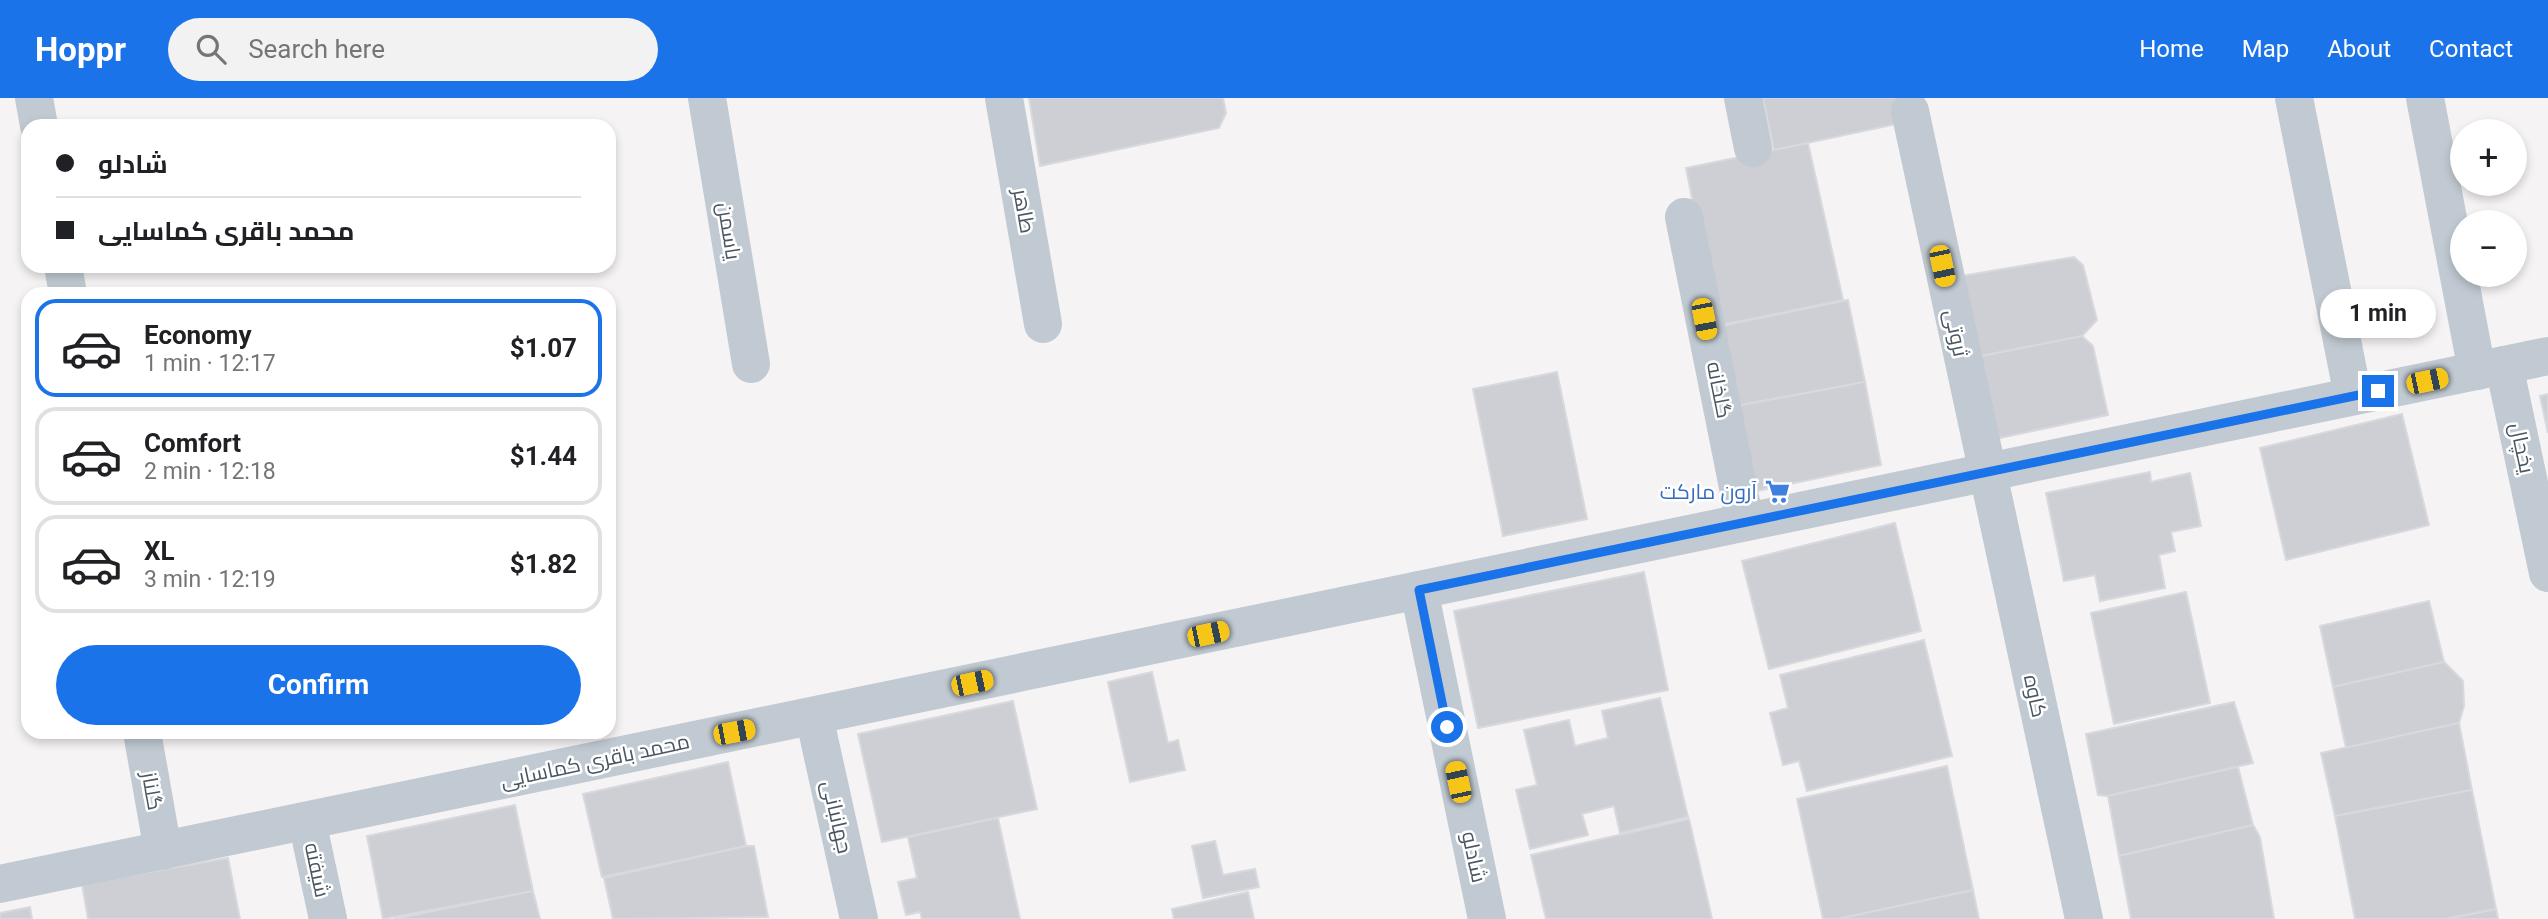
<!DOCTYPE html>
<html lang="en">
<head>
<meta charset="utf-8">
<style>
	:root { --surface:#fff; --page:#f2f2f2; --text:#202124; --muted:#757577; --line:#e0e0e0; --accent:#1a73e8 }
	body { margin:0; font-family:Roboto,Cairo,sans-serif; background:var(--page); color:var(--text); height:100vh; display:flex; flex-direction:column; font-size:26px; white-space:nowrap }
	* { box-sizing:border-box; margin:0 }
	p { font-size:23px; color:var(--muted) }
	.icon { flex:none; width:38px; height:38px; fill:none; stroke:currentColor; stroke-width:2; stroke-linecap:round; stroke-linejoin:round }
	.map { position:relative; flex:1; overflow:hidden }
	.panel { position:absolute; left:21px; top:189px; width:595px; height:452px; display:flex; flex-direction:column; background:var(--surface); border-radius:21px; box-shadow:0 4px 10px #0003 }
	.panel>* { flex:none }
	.hud { position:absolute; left:21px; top:21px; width:595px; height:154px; border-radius:21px; box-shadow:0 4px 10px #0003; display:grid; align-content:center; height:154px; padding:0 35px; background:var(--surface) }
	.tools { position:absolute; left:2450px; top:21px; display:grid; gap:14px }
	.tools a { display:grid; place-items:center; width:77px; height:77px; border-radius:50%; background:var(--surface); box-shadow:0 4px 10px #0003; font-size:35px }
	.end { position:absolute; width:32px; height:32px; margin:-16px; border:9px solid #1a73e8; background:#fff; box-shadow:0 0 0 4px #fff }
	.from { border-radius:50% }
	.bubble { position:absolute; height:49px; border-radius:24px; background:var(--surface); box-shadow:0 4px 10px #0003; font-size:23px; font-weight:700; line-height:49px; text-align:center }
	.car { position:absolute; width:21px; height:42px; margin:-21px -10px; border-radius:9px; box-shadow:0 0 5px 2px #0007; background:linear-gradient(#f5c518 24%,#345 0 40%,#f5c518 0 76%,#345 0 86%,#f5c518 0) }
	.hud b { display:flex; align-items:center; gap:24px; height:66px; font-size:26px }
	.hud b+b { border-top:2px solid var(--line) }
	.hud i { width:18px; height:18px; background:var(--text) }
	ul { padding:12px 0 0; list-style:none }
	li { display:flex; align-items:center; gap:21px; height:98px; margin:0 14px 10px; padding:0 21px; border:4px solid var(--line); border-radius:21px }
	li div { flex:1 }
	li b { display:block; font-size:26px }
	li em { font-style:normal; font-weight:700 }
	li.on { border-color:var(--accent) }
	li>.icon { width:63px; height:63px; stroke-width:1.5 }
	.button { display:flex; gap:14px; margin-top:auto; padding:14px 35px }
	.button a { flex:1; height:80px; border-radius:42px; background:var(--accent); color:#fff; font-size:28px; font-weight:700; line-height:80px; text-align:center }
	header { display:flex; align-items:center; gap:42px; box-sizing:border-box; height:98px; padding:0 35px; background:var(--accent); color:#fff }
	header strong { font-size:33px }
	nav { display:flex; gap:38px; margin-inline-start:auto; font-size:24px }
	.search { width:490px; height:63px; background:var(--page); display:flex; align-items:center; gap:18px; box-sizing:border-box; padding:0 24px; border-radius:38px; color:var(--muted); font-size:26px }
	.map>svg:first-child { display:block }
</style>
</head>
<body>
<header>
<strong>Hoppr</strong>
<div class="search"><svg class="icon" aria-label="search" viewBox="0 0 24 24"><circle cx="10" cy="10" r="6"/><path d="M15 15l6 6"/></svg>Search here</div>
<nav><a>Home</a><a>Map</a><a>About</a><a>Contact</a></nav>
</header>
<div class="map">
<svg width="2548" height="821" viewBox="0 0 2548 821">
	<rect width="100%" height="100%" fill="#f5f3f3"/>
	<g fill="#cdcfd5" stroke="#d7d9de" stroke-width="2">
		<path d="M1029 0H1223L1226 15 1219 30 1040 68Z"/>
		<path d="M1763 0H1916L1920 21 1774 52Z"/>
		<path d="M1808 45 1843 202 1717 228 1686 70Z"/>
		<path d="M2074 159 2083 167 2097 222 2082 238 1971 260 1955 179Z"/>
		<path d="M1848 202 1865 284 1736 308 1721 228Z"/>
		<path d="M2082 238 2093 248 2108 317 1995 341 1967 261Z"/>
		<path d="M1557 274 1587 421 1503 438 1473 291Z"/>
		<path d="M1865 284 1881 367 1752 394 1736 308Z"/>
		<path d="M2548 296V335L2540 298Z"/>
		<path d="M2402 316 2429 427 2286 462 2260 350Z"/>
		<path d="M2150 374 2151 384 2190 375 2201 428 2171 434 2175 453 2159 457 2165 490 2100 503 2095 477 2064 483 2046 395Z"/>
		<path d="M1895 425 1921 533 1769 571 1742 463Z"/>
		<path d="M1644 474 1668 592 1478 630 1454 513Z"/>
		<path d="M2186 494 2210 605 2114 626 2091 515Z"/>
		<path d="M2429 503 2444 564 2333 589 2320 528Z"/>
		<path d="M1924 542 1952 658 1807 693 1799 663 1783 667 1770 615 1788 610 1780 577Z"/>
		<path d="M2444 564 2463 583 2464 608 2459 625 2346 650 2333 589Z"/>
		<path d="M1152 574 1168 645 1178 642 1185 672 1130 684 1108 584Z"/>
		<path d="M1660 600 1688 719 1620 735 1614 708 1582 716 1588 737 1530 751 1516 692 1537 687 1524 632 1569 622 1575 648 1608 640 1602 613Z"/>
		<path d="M1013 603 1037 711 882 744 858 636Z"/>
		<path d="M2234 604 2253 665 2108 698 2098 697 2086 636Z"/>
		<path d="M2459 625 2472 692 2335 718 2321 655Z"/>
		<path d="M728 664 746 748 602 779 583 696Z"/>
		<path d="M1947 668 1973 792 1838 821H1823L1797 701Z"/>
		<path d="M2238 669 2253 727 2119 758 2108 698Z"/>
		<path d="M2472 692 2496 811 2444 821H2355L2335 718Z"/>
		<path d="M515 707 533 793 383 821 367 738Z"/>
		<path d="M998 720 1020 821H922L920 814 906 817 898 784 917 780 908 739Z"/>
		<path d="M1689 721 1712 821H1546L1531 757Z"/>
		<path d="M2253 727 2260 739 2274 821H2131L2119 758Z"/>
		<path d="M1215 743 1223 777 1255 771 1259 789 1203 800 1192 748Z"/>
		<path d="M746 748H754L768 819 613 821 604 780Z"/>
		<path d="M228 760 240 821H88L82 786Z"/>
		<path d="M1973 792 1979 821H1838Z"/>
		<path d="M533 793 540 821H394Z"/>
		<path d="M1248 794 1254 821H1174L1172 811Z"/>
		<path d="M30 809 32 821H0V815Z"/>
		<path d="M2496 811 2498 821H2448Z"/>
	</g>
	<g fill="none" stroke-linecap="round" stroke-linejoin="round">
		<g stroke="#c1cad2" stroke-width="38">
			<path d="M34 0 39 28"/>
			<path d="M707 0 751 266"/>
			<path d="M1004 0 1043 226"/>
			<path d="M1743 0 1753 50"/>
			<path d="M2294 0 2353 298"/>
			<path d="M2425 0 2477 273"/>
			<path d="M1910 13 2084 821"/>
			<path d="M1684 119 1745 424"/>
			<path d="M63 168 68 196"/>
			<path d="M2504 267 2548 475"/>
			<path d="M1419 492 1487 821"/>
			<path d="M814 618 859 821"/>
			<path d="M142 634 163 753"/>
			<path d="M307 723 328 821"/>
			<path d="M0 786 2548 258"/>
		</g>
	</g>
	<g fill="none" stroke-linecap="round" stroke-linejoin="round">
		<path stroke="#1a73e8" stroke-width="9" d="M1447 629 1419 492 2378 293"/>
	</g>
	<defs>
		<symbol id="supermarket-bare" viewBox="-9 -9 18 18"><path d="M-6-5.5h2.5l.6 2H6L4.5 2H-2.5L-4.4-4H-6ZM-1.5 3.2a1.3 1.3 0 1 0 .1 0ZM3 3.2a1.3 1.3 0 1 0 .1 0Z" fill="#3f7fe0" stroke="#fff" stroke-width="2.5" paint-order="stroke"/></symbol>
	</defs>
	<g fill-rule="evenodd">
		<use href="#supermarket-bare" x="1760" y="376" width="35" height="35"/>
	</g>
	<g text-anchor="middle" stroke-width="5" stroke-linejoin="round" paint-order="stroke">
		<g font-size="21" fill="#4a5661" stroke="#fff">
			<text transform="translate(1024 113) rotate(80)" y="7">طاهر</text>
			<text transform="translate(729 133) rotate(81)" y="7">یاسمن</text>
			<text transform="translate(1956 235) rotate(78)" y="7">ثروتی</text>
			<text transform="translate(1719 292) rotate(79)" y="7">گلخانه</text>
			<text transform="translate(2522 350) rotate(78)" y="7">یخچال</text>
			<text transform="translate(2035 598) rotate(78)" y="7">کاوه</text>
			<text transform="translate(595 663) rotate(-12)" y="7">محمد باقری کماسایی</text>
			<text transform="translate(152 693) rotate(80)" y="7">گلناز</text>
			<text transform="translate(837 719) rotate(77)" y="7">جهانبانی</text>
			<text transform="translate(1474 759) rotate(78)" y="7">شادلو</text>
			<text transform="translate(317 772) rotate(78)" y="7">شیفته</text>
		</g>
		<g font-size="21" fill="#366cbe" stroke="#fff" text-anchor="end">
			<text x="1757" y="401">آرون مارکت</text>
		</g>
	</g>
</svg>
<div class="tools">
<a>+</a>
<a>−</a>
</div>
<i class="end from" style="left:1447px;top:629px"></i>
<i class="end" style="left:2378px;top:293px"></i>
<div class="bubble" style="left:2320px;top:191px;width:116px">1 min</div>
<i class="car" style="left:1942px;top:168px;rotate:168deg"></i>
<i class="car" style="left:1704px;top:221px;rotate:169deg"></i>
<i class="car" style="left:2427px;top:283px;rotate:78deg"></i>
<i class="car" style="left:1208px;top:536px;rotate:78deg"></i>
<i class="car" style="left:972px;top:585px;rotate:78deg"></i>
<i class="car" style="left:734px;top:634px;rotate:79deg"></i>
<i class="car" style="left:1458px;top:684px;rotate:348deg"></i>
<div class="hud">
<b><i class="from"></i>شادلو</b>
<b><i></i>محمد باقری کماسایی</b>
</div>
<section class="panel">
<ul>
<li class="on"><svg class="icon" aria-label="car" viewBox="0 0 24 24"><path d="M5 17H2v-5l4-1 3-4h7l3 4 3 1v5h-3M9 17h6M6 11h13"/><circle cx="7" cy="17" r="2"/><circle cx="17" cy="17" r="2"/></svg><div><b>Economy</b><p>1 min · 12:17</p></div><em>$1.07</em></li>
<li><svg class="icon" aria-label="car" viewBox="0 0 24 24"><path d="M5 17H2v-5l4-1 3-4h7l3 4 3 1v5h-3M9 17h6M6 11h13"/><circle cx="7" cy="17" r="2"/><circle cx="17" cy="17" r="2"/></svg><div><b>Comfort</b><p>2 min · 12:18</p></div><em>$1.44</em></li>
<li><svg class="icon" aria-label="car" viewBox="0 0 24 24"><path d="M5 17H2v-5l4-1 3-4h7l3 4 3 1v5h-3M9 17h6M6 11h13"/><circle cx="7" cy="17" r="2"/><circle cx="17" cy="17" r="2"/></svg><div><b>XL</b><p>3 min · 12:19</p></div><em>$1.82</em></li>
</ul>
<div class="button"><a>Confirm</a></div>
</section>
</div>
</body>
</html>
